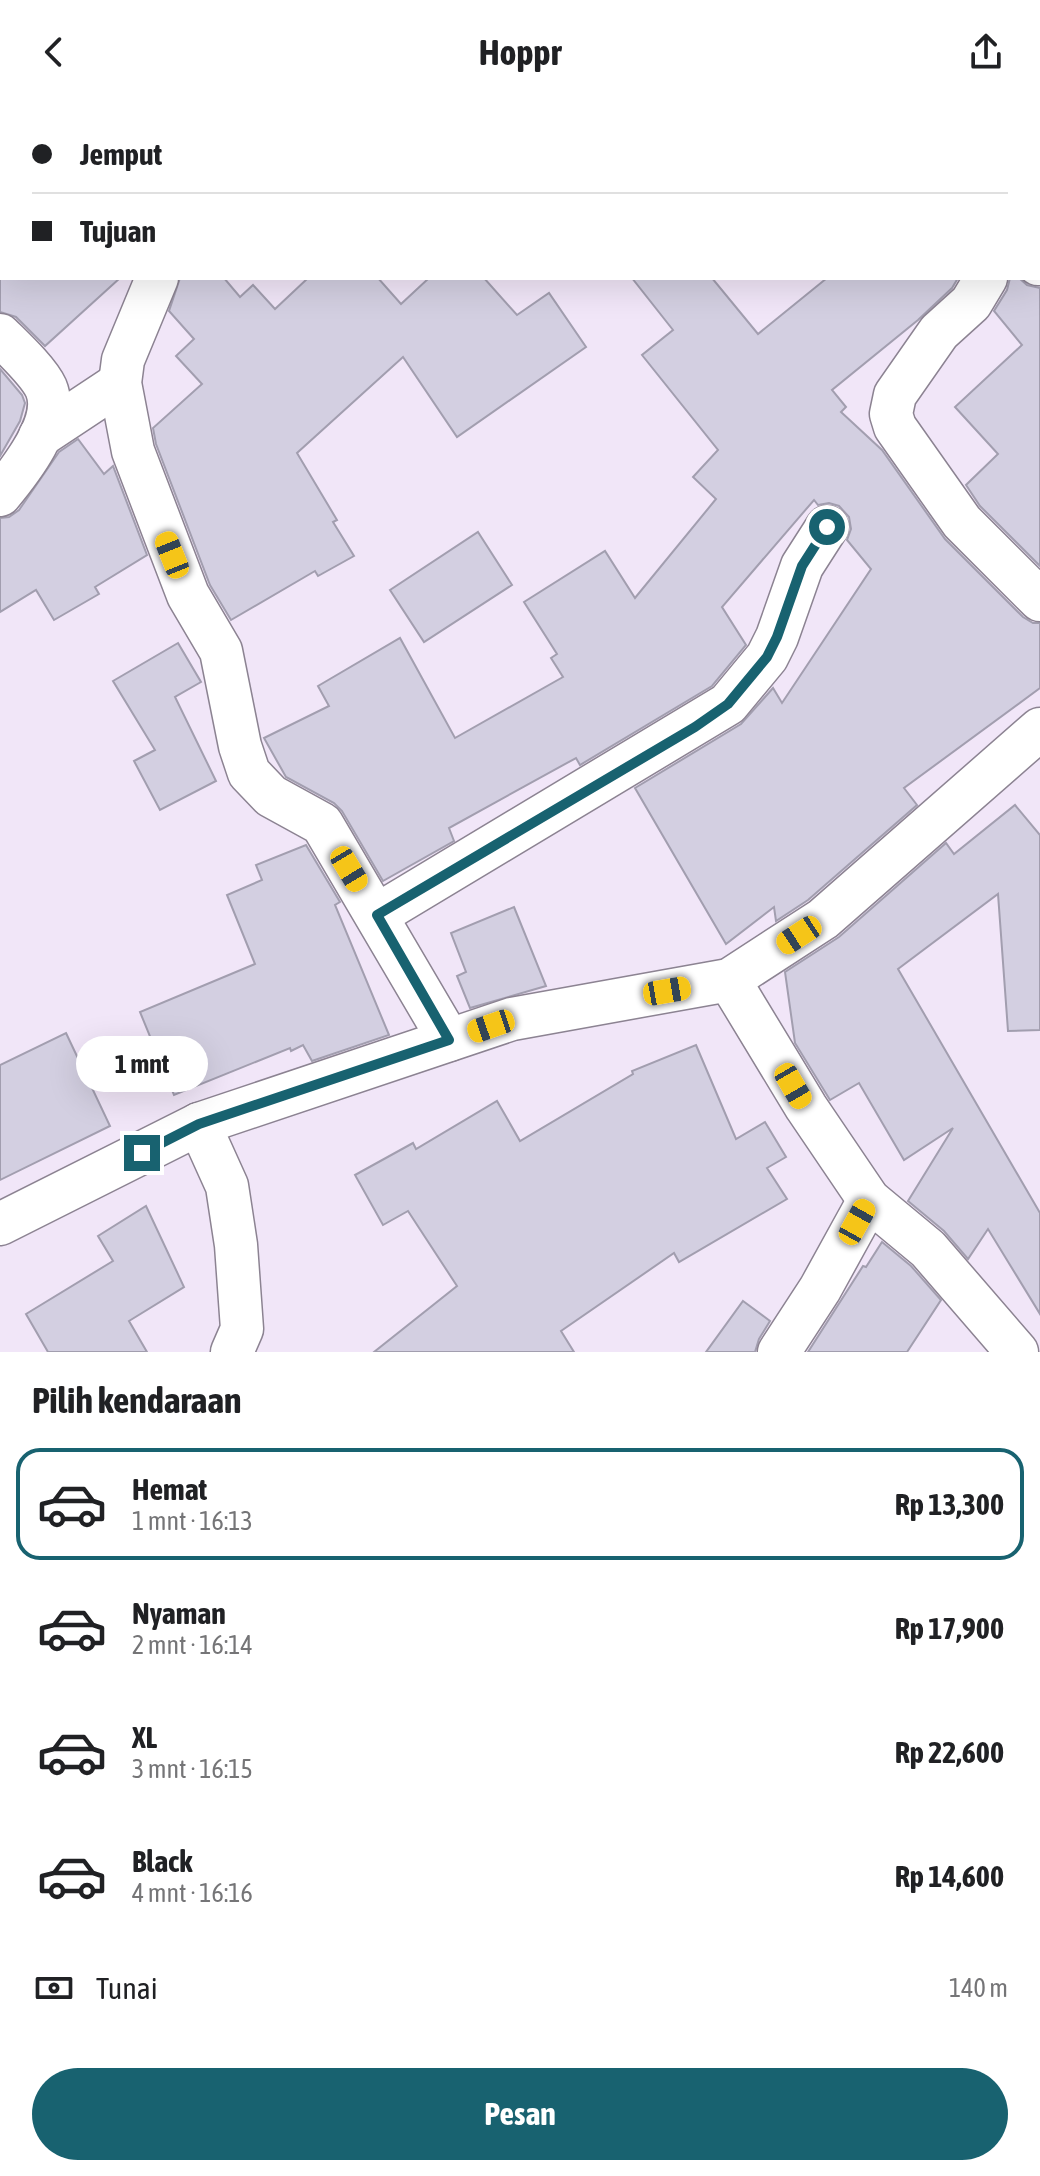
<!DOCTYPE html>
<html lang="id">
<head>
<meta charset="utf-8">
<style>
	:root { --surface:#fff; --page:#f6f6f6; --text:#202124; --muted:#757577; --line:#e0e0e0; --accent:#186270 }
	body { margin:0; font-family:"Asap Condensed",sans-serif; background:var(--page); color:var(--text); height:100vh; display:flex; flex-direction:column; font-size:30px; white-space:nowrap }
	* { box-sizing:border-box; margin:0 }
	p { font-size:26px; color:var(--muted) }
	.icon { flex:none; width:44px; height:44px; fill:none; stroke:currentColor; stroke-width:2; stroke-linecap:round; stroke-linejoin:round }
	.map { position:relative; height:1248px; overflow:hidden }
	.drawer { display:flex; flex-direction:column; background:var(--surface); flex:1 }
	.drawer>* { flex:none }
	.top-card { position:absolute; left:0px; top:0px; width:1040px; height:176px; box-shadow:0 8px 32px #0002; display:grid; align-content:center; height:176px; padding:0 32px; background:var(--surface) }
	.end { position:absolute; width:36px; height:36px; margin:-18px; border:10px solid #186270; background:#fff; box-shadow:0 0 0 4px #fff }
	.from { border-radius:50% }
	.bubble { position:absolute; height:56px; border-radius:28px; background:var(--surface); box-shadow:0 8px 32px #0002; font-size:26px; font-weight:700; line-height:56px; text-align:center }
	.car { position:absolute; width:24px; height:48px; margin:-24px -12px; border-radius:10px; box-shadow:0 0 6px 2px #0007; background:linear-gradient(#f5c518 24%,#345 0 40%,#f5c518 0 76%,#345 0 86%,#f5c518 0) }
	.top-card b { display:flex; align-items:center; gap:28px; height:76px; font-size:30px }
	.top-card b+b { border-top:2px solid var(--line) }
	.top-card i { width:20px; height:20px; background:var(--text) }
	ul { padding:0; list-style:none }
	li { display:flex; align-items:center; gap:24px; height:112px; margin:0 16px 12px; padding:0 16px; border:4px solid transparent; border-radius:24px }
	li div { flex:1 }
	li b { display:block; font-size:30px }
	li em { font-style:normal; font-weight:700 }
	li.on { border-color:var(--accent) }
	li>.icon { width:72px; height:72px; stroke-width:1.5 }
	h2 { padding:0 32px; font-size:36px; line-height:96px }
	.pay { display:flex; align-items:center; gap:20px; height:88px; padding:0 32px; font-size:30px }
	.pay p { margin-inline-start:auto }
	.cta { display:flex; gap:16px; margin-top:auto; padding:16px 32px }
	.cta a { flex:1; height:92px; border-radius:48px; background:var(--accent); color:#fff; font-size:32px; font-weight:700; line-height:92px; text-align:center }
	header { display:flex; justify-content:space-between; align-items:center; height:104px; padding:0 32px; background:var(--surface); font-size:36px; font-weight:700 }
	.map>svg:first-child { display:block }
</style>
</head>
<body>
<header><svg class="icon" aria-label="back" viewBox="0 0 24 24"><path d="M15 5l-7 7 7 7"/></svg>Hoppr<svg class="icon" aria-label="share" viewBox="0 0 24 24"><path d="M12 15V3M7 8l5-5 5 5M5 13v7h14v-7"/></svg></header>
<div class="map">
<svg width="1040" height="1248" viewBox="0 0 1040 1248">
	<rect width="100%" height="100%" fill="#f1e6f8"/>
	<g fill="#d3cfe1" stroke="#a29eaf" stroke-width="2">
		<path d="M0 174H120L45 242 16 213 0 208Z"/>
		<path d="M180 174H224L240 193 253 181 275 205 308 174H378L401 200 429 174H484L517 211 549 189 586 243 457 333 403 253 297 349 337 416 333 418 354 452 318 472 315 467 231 516 210 481 156 340 153 324 202 280 176 252 194 235 169 207Z"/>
		<path d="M632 174H712L758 230 827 174H958L952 184 918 216 832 286 846 303 841 308 882 346 945 435 1023 513 1033 519H1040V584L904 684 917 701 808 796 776 817 774 803 726 840 635 684 741 620 773 584 782 599 871 465 847 436 851 425 849 413 839 402 829 399 818 401 814 396 722 503 746 541 712 582 580 661 576 654 449 724 454 737 383 777 342 707 334 699 286 673 264 634 329 602 318 582 400 534 455 634 563 573 551 554 557 550 524 498 605 447 635 494 716 395 693 373 718 346 642 251 673 226Z"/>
		<path d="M1010 174H1019L1027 181 1040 184V462L980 402 966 381 998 350 955 303 1022 241 994 207 1007 186Z"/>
		<path d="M0 265 22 291 25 299 20 317 0 352Z"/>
		<path d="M78 335 104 370 113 362 147 451 95 483 99 490 54 516 36 486 0 508V414L9 413 19 406 59 348Z"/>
		<path d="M478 428 512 481 424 538 390 486Z"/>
		<path d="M178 539 201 578 175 593 216 677 160 706 134 657 155 646 113 577Z"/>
		<path d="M1015 701 1040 731V926L1008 927 998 790 898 865 1040 1109V1210L988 1125 968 1155 944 1127 908 1097 953 1024 904 1056 859 979 830 996 795 939 785 868 839 833 946 739 954 750Z"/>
		<path d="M306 741 340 798 335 801 389 931 312 957 303 941 291 947 290 944 174 991 140 908 255 860 227 791 262 776 256 761Z"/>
		<path d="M514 803 546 882 470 904 457 872 466 868 451 829Z"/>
		<path d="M66 929 110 1022 0 1076V961Z"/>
		<path d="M696 941 736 1035 765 1018 786 1053 767 1064 787 1095 679 1158 674 1149 561 1227 574 1248H374L457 1182 408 1107 383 1121 355 1071 413 1039 416 1045 497 997 520 1037 633 970 632 967Z"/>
		<path d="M146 1102 184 1183 129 1217 147 1248H48L26 1210 113 1157 98 1132Z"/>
		<path d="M882 1138 911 1162 941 1196 907 1248H808L863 1162 866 1163Z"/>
		<path d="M743 1197 770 1217 759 1235 755 1248H706Z"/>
	</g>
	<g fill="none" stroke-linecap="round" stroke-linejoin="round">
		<defs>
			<g id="minor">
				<path d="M40 0 41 2"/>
				<path d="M837 0 838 2"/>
				<path d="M1038 160H1040"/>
				<path d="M157 174 123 256 120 279 133 347 188 491 221 547 240 642 249 669 271 692 322 720 449 936"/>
				<path d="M986 174 971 199 939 228 895 291 891 310 895 323 962 418 1040 496"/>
				<path d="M0 231C13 244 38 267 46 284 60 317 20 367 0 391"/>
				<path d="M40 332 120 279"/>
				<path d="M377 811 728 600 767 553 777 533 802 462 827 423"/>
				<path d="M729 876 806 1003 869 1096 928 1145 1017 1248"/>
				<path d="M199 1020 227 1082 236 1141 242 1225 232 1248"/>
				<path d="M0 1120 199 1020 512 915 729 876 823 815 1040 625"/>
				<path d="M779 1248 820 1185 869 1096"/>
			</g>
		</defs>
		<use href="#minor" stroke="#8c8392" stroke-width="45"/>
		<use href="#minor" stroke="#fff" stroke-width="42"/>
	</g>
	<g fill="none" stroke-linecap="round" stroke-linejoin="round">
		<path stroke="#186270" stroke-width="10" d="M142 1049 199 1020 449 936 377 811 695 623 728 600 767 553 777 533 802 462 827 423"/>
	</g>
</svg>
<i class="end from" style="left:827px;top:423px"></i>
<i class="end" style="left:142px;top:1049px"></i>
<div class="bubble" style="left:76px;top:932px;width:132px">1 mnt</div>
<i class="car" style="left:172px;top:451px;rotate:338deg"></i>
<i class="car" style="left:349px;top:765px;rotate:149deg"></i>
<i class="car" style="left:799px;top:831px;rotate:237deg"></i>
<i class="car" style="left:667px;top:887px;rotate:80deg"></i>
<i class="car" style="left:491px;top:922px;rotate:251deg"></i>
<i class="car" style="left:793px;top:982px;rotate:150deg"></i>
<i class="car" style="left:857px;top:1118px;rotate:29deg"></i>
<div class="top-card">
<b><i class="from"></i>Jemput</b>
<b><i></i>Tujuan</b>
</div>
</div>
<section class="drawer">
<h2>Pilih kendaraan</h2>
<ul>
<li class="on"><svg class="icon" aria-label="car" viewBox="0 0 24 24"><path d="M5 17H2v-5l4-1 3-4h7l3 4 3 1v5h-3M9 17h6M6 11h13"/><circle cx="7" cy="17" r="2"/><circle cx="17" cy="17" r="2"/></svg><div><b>Hemat</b><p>1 mnt · 16:13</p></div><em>Rp 13,300</em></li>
<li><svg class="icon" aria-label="car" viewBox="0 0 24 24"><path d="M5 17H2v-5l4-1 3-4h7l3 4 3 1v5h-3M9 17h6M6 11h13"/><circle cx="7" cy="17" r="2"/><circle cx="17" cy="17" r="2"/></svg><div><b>Nyaman</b><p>2 mnt · 16:14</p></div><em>Rp 17,900</em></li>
<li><svg class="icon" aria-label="car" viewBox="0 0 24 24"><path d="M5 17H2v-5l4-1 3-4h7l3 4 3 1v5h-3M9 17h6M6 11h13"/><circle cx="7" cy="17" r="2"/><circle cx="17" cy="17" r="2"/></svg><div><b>XL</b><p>3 mnt · 16:15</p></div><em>Rp 22,600</em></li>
<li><svg class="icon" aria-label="car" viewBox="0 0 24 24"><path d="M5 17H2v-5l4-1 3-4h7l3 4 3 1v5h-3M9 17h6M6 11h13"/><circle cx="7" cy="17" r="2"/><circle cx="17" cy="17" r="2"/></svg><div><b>Black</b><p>4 mnt · 16:16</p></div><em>Rp 14,600</em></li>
</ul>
<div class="pay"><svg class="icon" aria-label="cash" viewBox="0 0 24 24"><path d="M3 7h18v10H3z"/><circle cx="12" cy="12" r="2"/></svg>Tunai<p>140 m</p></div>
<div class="cta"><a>Pesan</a></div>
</section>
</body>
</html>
